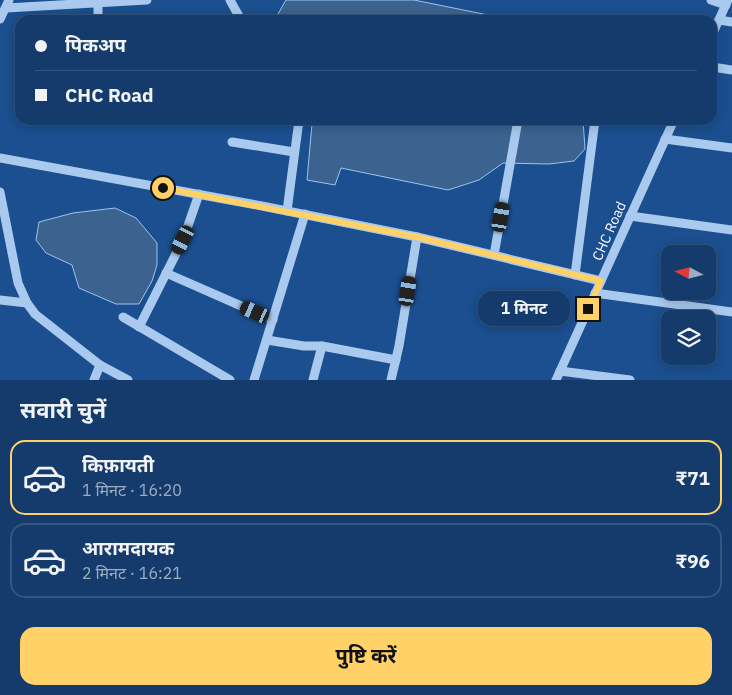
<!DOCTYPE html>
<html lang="hi">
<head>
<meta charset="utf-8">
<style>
	:root { --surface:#143b6b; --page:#1d4271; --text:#f1f3f6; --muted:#9dadc1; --line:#33557e; --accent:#ffd166 }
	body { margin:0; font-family:"IBM Plex Sans","Noto Sans Devanagari",sans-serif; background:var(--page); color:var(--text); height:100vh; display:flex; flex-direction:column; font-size:19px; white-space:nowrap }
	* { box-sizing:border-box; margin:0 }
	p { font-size:16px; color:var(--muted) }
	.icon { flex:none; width:28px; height:28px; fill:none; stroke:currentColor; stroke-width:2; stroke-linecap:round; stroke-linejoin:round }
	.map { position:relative; height:380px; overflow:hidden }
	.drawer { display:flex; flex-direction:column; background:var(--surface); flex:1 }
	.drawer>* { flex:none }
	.top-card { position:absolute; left:15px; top:15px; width:702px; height:110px; border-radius:15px; box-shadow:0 2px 12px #0003,0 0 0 1px var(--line); display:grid; align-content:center; height:110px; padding:0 20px; background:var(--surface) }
	.needle { width:32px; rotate:277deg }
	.controls { position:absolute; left:661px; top:245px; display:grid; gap:10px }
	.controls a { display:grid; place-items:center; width:55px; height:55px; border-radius:10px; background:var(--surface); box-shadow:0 2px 12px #0003,0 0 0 1px var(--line); font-size:25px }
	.end { position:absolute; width:22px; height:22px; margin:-11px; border:6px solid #ffd166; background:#111; box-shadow:0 0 0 2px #111 }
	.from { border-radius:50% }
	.bubble { position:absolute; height:35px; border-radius:15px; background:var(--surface); box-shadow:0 2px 12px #0003,0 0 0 1px var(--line); font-size:16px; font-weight:700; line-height:35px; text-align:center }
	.car { position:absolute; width:15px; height:30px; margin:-15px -8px; border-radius:6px; box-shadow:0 0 4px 1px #0007; background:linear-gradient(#222 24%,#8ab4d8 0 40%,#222 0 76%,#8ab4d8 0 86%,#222 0) }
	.top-card b { display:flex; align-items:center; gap:18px; height:48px; font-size:19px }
	.top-card b+b { border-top:1px solid var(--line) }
	.top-card i { width:12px; height:12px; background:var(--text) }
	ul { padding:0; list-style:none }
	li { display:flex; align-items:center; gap:15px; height:75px; margin:0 10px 8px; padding:0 10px; border:2px solid var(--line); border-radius:15px }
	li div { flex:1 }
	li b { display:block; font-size:19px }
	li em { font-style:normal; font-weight:700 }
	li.selected { border-color:var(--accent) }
	li>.icon { width:45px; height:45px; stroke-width:1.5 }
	h2 { padding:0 20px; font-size:22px; line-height:60px }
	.primary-button { display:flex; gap:10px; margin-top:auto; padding:10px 20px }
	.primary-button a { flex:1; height:58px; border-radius:15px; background:var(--accent); color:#111; font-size:20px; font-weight:700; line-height:58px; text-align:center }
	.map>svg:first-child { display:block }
</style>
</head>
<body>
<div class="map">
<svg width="732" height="380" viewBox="0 0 732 380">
	<rect width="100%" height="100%" fill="#1b4f8f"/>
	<g fill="#3c6290" stroke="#9cc4f0">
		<path d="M286 0H414L503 18 506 20H279L278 14Z"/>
		<path d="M311 120H583L585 149 574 161 549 164 503 163 479 180 448 190 341 168 335 185 307 180 312 124Z"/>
		<path d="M115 208 136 218 157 243V265L152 281 139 304H116L79 288 72 265 46 253 36 240 39 222 73 213Z"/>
	</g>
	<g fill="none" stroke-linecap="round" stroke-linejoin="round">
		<g stroke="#a9c9ee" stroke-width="9">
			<path d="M230 0 241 20"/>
			<path d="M711 0 726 5"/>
			<path d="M98 2V20"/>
			<path d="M6 8 147 0"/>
			<path d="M0 19 9 0"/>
			<path d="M719 20 732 22"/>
			<path d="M712 35 728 0"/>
			<path d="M712 67 732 70"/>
			<path d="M665 139 732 148"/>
			<path d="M232 142 294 152"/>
			<path d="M0 158 262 206 417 237 601 281"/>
			<path d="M0 192 18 283 27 303 35 314 100 365 128 380"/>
			<path d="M287 211 299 120"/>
			<path d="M630 216 732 230"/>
			<path d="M494 255 518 120"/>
			<path d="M166 273 273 320"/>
			<path d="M575 275 595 120"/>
			<path d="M595 293 732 312"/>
			<path d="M0 300 27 303"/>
			<path d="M123 317 230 380"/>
			<path d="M139 327 183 240 199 194"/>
			<path d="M267 340 304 346H322L396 360"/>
			<path d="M560 371 630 380"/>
			<path d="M94 380 100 365"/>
			<path d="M254 380 305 214"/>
			<path d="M313 380 322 346"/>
			<path d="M391 380 399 346 417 237"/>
			<path d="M556 380 674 120"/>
		</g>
	</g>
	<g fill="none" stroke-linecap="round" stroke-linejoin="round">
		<path stroke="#ffd166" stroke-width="6" d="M163 188 417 237 601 281 588 309"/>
	</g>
	<g text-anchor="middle" stroke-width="4" stroke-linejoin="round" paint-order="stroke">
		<g font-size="14" fill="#fff" stroke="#1b4f8f">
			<text transform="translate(609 231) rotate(-66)" y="5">CHC Road</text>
		</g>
	</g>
</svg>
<div class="controls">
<a><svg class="needle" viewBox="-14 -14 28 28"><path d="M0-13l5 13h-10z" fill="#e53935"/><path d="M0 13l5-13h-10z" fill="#9dadc1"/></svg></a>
<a><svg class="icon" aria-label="layers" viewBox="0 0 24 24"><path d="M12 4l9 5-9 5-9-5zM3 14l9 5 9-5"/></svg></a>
</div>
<i class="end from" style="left:163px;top:188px"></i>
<i class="end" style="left:588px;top:309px"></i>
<div class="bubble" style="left:478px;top:291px;width:92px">1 मिनट</div>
<i class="car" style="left:501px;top:217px;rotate:10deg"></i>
<i class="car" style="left:183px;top:240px;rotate:207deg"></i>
<i class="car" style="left:408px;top:291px;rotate:9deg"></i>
<i class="car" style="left:255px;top:312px;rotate:294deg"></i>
<div class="top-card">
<b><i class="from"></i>पिकअप</b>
<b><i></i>CHC Road</b>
</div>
</div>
<section class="drawer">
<h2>सवारी चुनें</h2>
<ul>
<li class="selected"><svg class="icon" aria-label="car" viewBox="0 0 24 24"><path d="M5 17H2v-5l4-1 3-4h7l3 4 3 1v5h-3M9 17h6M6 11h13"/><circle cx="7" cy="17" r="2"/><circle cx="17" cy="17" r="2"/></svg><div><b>किफ़ायती</b><p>1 मिनट · 16:20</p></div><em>₹71</em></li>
<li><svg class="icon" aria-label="car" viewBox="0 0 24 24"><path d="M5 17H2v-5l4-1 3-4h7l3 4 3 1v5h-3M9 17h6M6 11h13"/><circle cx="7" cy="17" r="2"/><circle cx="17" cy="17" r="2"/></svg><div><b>आरामदायक</b><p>2 मिनट · 16:21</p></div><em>₹96</em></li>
</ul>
<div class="primary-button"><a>पुष्टि करें</a></div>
</section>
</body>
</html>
